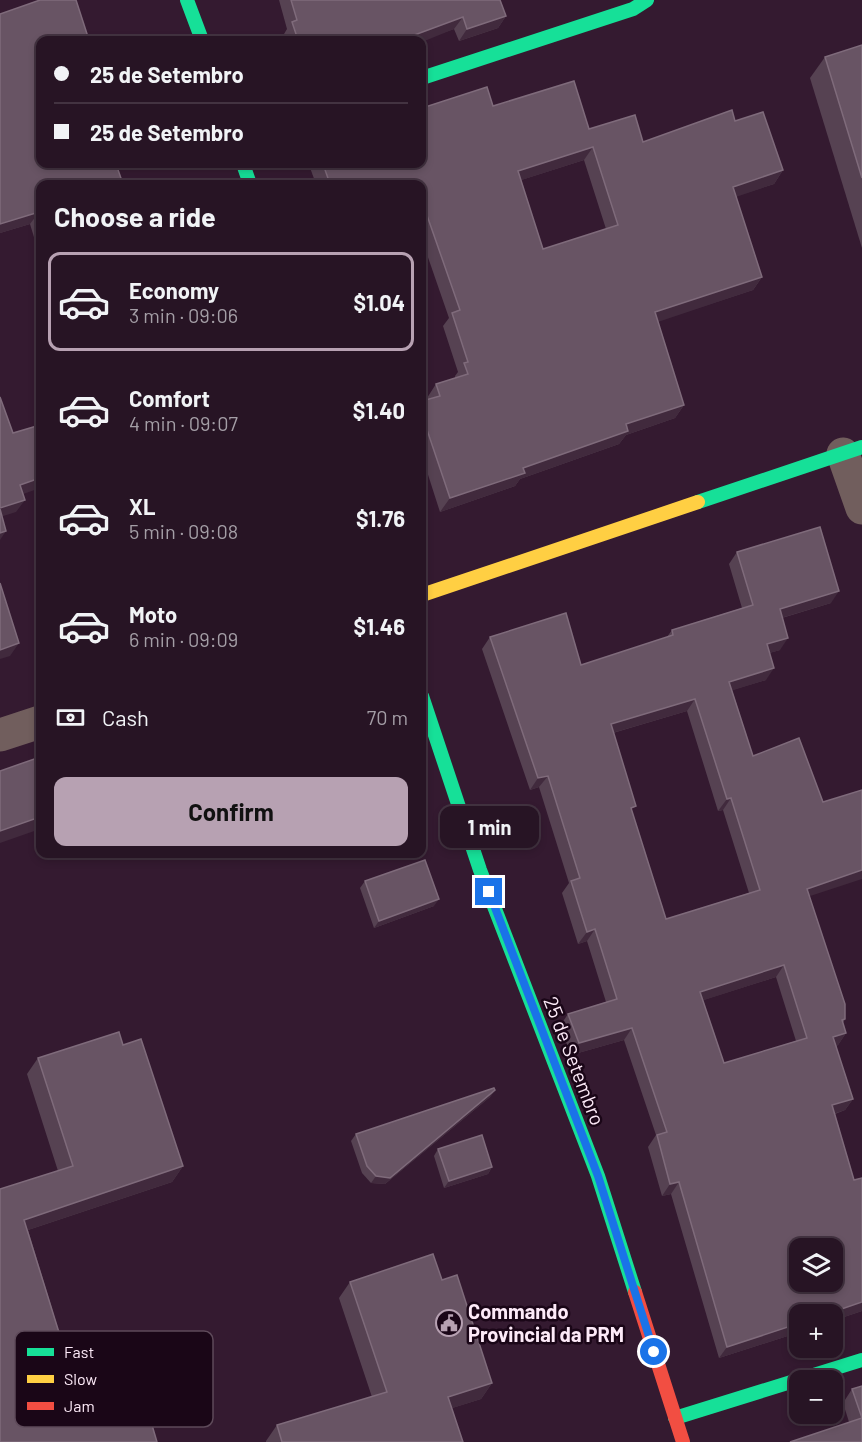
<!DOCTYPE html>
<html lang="en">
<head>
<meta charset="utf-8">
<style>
	:root { --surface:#271424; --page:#332131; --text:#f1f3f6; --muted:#a49ea6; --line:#433341; --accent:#b7a1b2 }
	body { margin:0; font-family:Barlow,sans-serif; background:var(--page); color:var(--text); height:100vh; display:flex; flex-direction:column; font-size:22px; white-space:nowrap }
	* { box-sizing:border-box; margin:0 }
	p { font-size:20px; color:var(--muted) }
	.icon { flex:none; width:33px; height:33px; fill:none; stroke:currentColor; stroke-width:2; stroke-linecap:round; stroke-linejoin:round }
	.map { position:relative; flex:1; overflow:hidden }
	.side { position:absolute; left:36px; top:180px; width:390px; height:678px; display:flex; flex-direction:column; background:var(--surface); border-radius:12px; box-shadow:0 3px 9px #0003,0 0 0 2px var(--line) }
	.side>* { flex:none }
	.hud { position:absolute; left:36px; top:36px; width:390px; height:132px; border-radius:12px; box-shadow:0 3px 9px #0003,0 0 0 2px var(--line); display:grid; align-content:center; height:132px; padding:0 18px; background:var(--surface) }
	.tools { position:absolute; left:789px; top:1238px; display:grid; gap:12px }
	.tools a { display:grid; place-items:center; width:54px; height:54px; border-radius:12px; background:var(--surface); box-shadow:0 3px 9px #0003,0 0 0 2px var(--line); font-size:30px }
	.end { position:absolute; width:27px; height:27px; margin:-14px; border:8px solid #1a73e8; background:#fff; box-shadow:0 0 0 3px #fff }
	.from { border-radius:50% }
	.bubble { position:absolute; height:42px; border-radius:12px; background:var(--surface); box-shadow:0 3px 9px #0003,0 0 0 2px var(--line); font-size:20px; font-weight:700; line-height:42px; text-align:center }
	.hud b { display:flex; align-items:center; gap:21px; height:57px; font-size:22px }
	.hud b+b { border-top:2px solid var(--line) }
	.hud i { width:15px; height:15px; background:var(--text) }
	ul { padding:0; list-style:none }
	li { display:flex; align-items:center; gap:18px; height:99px; margin:0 12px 9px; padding:0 6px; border:3px solid transparent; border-radius:12px }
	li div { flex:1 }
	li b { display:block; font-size:22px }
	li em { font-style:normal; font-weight:700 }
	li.selected { border-color:var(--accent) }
	li>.icon { width:54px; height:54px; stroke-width:1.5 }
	h2 { padding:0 18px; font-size:27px; line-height:72px }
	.pay { display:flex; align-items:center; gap:15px; height:66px; padding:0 18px; font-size:22px }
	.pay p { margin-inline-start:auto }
	.primary-button { display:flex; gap:12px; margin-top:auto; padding:12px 18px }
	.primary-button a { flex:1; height:69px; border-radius:12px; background:var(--accent); color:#111; font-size:24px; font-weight:700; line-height:69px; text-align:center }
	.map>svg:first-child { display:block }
</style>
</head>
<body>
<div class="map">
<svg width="862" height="1442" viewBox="0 0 862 1442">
	<rect width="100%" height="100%" fill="#341a30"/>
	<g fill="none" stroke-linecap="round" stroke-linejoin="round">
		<g stroke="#715e5d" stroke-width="33">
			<path d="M843 454 862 508"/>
			<path d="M0 735 40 722"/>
		</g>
		<g stroke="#16e098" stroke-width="14">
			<path d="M187 0 202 40"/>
			<path d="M422 78 633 9 647 0"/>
			<path d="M243 164 250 184"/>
			<path d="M698 502 862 447"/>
			<path d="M422 696 480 870 598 1176 635 1292"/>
			<path d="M675 1418 862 1360"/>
		</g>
		<path stroke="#ffcf43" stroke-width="14" d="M422 595 698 502"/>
		<path stroke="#f24e42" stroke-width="14" d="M635 1292 683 1442"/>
	</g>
	<g fill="#564252" fill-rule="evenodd">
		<path d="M279 0H500L506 16 498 28 459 41 454 29 422 40H286L284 34 287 29Z"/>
		<path d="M0 14 40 40V257L30 224 0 233Z"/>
		<path d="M862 45V248L810 78 825 57Z"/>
		<path d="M493 106 643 142 735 121 783 170 774 184 736 196 762 277 753 290 658 321 684 405 675 418 626 435 619 444 520 479 515 486 440 512 422 456V401L428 399 427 398 436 384 455 378V376L458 372 443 326 449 318 422 240V184H316L309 165 310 164H422ZM584 160 606 229 543 249 521 180Z"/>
		<path d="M737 552 831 603 782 618 780 650 769 653 766 680 732 690 753 756 809 897 845 1019 843 1023 846 1033 838 1045 836 1046 853 1099 845 1110 835 1114 854 1180 862 1178V1311L832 1321V1314H800V1332L719 1358 671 1194 662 1196 648 1147 656 1135 624 1040 571 1055 560 1026 568 1014 606 1002 587 941 578 944 562 893 569 883 539 787 530 790 482 649 490 637 581 665 667 637 672 630 742 608 729 564ZM687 711 718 811 723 810 749 893 666 919 632 811 613 733ZM776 977 796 1041 724 1063 703 1000Z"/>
		<path d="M365 881 434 906 374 928 360 888Z"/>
		<path d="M123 1045 183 1166 172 1182 28 1230 71 1371 125 1365 147 1397 145 1401 0 1442V1189L58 1171 27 1074 38 1058Z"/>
		<path d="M495 1090 490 1097 385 1184 371 1183 362 1173 351 1141 356 1134Z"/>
		<path d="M438 1149 492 1167 488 1174 444 1188 434 1156Z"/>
		<path d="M442 1280 492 1383 481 1399 452 1408 463 1442H266V1441L277 1425 372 1397 339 1298 350 1282Z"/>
		<path d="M862 1386V1442L849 1422 843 1403 852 1389Z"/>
	</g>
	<g fill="#412a3d">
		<path d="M506 16 498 28 459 41 467 29Z"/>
		<path d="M463 17 454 29 422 42V40H400Z"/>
		<path d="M593 147 584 160 509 184 518 171Z"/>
		<path d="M783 170 774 184 724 201 733 187Z"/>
		<path d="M39 212 30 224 0 233V224Z"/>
		<path d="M762 277 753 290 646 326 655 312Z"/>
		<path d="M684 405 675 418 626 435 619 444 520 479 515 486 440 512 450 498 626 424Z"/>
		<path d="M40 478V488L12 498 20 485Z"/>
		<path d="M25 500 16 512 0 517V508Z"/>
		<path d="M6 531 0 540V533Z"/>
		<path d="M839 591 831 603 771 621 780 609Z"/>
		<path d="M788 638 780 650 759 656 767 644Z"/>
		<path d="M19 643 10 656 0 659V650Z"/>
		<path d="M774 668 766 680 721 694 729 682Z"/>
		<path d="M695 699 687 711 602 736 611 724Z"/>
		<path d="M548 776 539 787 530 790 538 778Z"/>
		<path d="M731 798 723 810 718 811 727 799Z"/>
		<path d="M40 817V829L0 843V831Z"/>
		<path d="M862 870V879L798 900 807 889Z"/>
		<path d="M439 899 434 906 374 928 379 921Z"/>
		<path d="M595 929 587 941 578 944 587 932Z"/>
		<path d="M784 965 776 977 692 1004 700 992Z"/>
		<path d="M632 1028 624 1040 571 1055 579 1043Z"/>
		<path d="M846 1033 838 1045 825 1049 833 1037Z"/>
		<path d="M495 1090 490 1097 385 1184 371 1183 376 1176Z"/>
		<path d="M853 1099 845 1110 824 1117 832 1105Z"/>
		<path d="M183 1166 172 1182 13 1235 24 1220Z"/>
		<path d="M492 1167 488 1174 444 1188 449 1181Z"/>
		<path d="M679 1182 671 1194 662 1196 670 1184Z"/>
		<path d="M862 1302V1311L832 1321V1314H827Z"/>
		<path d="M800 1323V1332L719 1358 727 1347Z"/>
		<path d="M492 1383 481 1399 437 1413 448 1397Z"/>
	</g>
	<g fill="#685464" stroke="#7f6b7b" stroke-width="1.5" fill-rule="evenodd">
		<path d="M40 0H76L89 40H40V164H116L123 184H40V218L39 212 0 224V14Z"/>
		<path d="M291 0H500L506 16 467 29 463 17 401 40H298L292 22 297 20Z"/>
		<path d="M862 45V178L825 57Z"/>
		<path d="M574 81 589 129 635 115 643 142 732 110 735 121 763 112 783 170 733 187 762 277 655 312 684 405 626 424 628 431 523 468 525 473 450 498 422 415V401L440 396 436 384 468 374 464 363 468 362 452 313 460 310 422 201V184H330L323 164H422V108L487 87 493 106ZM593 147 618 225 543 249 518 171Z"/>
		<path d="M0 397 13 433 40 425V478L20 485 25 500 0 508Z"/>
		<path d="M0 509 6 531 0 533Z"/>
		<path d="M820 527 839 591 780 609 788 638 767 644 774 668 729 682 753 756 799 738 823 802 862 790V870L807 889 845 1004V1019L842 1020 846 1033 833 1037 853 1099 832 1105 854 1180 862 1178V1302L827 1314H800V1323L727 1347 679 1182 670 1184 657 1135 667 1132 632 1028 579 1043 568 1014 617 999 595 929 587 932 571 881 580 878 548 776 538 778 490 637 566 613 581 665 673 635 672 630 753 605 737 552ZM695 699 727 799 731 798 760 890 666 919 631 808 636 806 611 724ZM784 965 807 1038 724 1063 700 992ZM800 1248H832V1281H800Z"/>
		<path d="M0 583 19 643 0 650Z"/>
		<path d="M40 757V817L0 831V771Z"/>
		<path d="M425 860 439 899 379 921 365 881Z"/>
		<path d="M119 1032 123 1045 141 1039 183 1166 24 1220 71 1371 122 1354 125 1365 136 1361 147 1397 144 1398 157 1442H0V1189L73 1166 38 1058Z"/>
		<path d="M494 1088 495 1090 390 1178 376 1176 367 1166 356 1134Z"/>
		<path d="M482 1135 492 1167 449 1181 438 1149Z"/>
		<path d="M433 1254 442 1280 457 1275 492 1383 448 1397 463 1442H282L277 1425 387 1392 350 1282Z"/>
		<path d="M862 1386V1442H790L862 1418 852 1389Z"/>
	</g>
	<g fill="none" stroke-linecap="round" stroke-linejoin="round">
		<path stroke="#1a73e8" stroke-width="8" d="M489 892 598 1176 654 1352"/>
	</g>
	<defs>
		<symbol id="civic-ring" viewBox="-11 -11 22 22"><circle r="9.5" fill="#1a0617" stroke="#b7a1b2" stroke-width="1.5"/><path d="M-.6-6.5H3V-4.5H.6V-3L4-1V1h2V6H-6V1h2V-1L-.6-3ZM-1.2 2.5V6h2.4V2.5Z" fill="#b7a1b2"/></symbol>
	</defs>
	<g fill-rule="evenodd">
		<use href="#civic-ring" x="434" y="1308" width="30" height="30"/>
	</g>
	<g text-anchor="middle" stroke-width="5" stroke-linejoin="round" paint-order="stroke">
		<g font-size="20" fill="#fdeaf8" stroke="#1a0617">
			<text transform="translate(574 1061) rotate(69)" y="7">25 de Setembro</text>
		</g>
		<g font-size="20" font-weight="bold" fill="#fdeaf8" stroke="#1a0617" text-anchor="start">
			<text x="468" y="1319">Commando<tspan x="468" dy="23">Provincial da PRM</tspan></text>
		</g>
	</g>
	<rect x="15" y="1331" width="198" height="96" rx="9" fill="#1a0617" stroke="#5e4a5a" stroke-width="1.5"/>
	<rect x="27" y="1348" width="27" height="8" fill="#16e098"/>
	<rect x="27" y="1375" width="27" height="8" fill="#ffcf43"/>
	<rect x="27" y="1402" width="27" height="8" fill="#f24e42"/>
	<g font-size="16" fill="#fdeaf8">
		<text x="64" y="1358">Fast</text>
		<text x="64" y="1385">Slow</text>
		<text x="64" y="1412">Jam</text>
	</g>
</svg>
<div class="tools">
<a><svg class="icon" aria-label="layers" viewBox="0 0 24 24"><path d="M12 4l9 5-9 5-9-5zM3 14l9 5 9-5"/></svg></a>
<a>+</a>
<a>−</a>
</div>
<i class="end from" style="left:654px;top:1352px"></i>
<i class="end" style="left:489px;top:892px"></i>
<div class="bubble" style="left:440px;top:806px;width:99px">1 min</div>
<div class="hud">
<b><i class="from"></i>25 de Setembro</b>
<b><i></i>25 de Setembro</b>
</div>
<section class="side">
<h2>Choose a ride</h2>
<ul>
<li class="selected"><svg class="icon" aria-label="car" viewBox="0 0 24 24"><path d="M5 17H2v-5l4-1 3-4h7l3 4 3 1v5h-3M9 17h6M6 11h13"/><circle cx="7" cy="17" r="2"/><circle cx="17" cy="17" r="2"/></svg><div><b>Economy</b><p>3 min · 09:06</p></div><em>$1.04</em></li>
<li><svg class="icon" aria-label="car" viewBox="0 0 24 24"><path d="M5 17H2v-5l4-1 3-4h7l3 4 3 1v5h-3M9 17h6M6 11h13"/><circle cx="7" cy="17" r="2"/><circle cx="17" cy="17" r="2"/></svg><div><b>Comfort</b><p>4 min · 09:07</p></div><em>$1.40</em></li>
<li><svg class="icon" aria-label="car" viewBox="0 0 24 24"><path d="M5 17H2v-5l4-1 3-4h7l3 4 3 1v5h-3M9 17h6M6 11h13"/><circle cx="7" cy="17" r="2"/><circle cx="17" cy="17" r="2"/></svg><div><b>XL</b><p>5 min · 09:08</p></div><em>$1.76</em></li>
<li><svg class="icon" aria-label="car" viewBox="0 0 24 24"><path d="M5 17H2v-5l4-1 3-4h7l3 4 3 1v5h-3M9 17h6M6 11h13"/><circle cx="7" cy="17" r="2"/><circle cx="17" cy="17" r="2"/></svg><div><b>Moto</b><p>6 min · 09:09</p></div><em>$1.46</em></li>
</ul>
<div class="pay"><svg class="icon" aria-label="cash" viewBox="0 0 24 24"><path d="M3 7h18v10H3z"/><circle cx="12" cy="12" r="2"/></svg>Cash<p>70 m</p></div>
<div class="primary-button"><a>Confirm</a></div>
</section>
</div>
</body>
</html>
